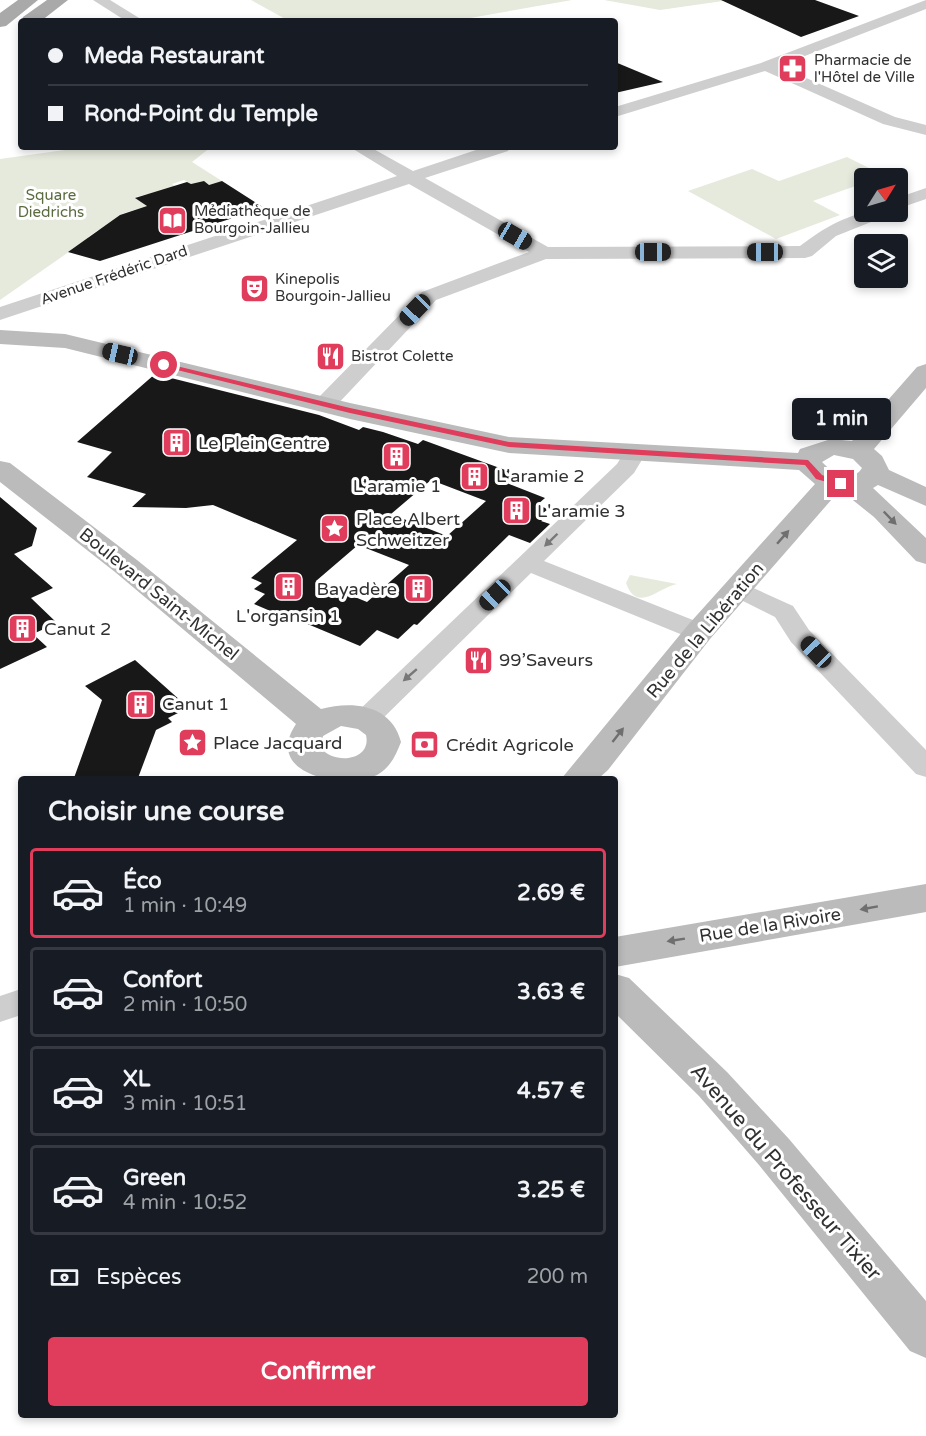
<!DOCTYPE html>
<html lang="fr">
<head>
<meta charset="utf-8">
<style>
	:root { --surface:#171b24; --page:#242831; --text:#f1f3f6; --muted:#9ea1a6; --line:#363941; --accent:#e03c5b }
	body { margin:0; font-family:"Varela Round",sans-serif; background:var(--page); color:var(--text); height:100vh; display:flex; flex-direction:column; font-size:22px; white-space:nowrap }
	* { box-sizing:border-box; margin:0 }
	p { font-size:20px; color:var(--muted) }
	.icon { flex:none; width:33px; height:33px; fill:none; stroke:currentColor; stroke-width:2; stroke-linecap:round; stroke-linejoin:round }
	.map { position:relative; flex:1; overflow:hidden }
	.sheet { position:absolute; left:18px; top:776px; width:600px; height:642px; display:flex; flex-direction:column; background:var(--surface); border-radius:6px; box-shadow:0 3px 9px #0003 }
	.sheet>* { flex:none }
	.guide { position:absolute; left:18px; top:18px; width:600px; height:132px; border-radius:6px; box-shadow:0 3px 9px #0003; display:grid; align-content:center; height:132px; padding:0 30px; background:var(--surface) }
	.needle { width:39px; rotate:53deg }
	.controls { position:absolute; left:854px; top:168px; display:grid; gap:12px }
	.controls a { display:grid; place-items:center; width:54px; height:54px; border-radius:6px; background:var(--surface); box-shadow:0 3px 9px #0003; font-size:30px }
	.end { position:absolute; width:27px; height:27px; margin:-14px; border:8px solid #e03c5b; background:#fff; box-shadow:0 0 0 3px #fff }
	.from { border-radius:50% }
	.bubble { position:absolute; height:42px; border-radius:6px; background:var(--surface); box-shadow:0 3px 9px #0003; font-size:20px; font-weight:700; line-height:42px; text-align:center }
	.car { position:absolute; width:18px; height:36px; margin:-18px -9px; border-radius:8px; box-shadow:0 0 4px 2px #0007; background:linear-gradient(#222 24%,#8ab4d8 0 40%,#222 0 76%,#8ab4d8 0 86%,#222 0) }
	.guide b { display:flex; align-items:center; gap:21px; height:57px; font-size:22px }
	.guide b+b { border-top:2px solid var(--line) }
	.guide i { width:15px; height:15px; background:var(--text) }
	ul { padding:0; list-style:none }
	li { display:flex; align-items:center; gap:18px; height:90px; margin:0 12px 9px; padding:0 18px; border:3px solid var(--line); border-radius:6px }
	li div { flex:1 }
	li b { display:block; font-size:22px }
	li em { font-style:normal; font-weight:700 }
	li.active { border-color:var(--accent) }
	li>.icon { width:54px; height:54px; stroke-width:1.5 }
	h2 { padding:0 30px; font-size:27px; line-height:72px }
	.pay { display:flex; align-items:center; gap:15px; height:66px; padding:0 30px; font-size:22px }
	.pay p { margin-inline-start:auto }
	.button { display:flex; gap:12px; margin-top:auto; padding:12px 30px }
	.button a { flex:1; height:69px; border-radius:6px; background:var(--accent); color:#fff; font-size:24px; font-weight:700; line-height:69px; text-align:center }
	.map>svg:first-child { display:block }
</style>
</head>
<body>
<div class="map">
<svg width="926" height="1436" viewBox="0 0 926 1436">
	<rect width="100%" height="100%" fill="#fff"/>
	<g fill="#e6eadd">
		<path d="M251 0H572L453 21H289Z"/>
		<path d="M604 0H730L660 10Z"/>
		<path d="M86 147H211L192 162 222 181 209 185 204 181 191 184 184 180 172 184 186 194 158 200 148 194 136 197 147 206 122 214 110 228 98 230 88 237 91 243 83 242 0 300V159Z"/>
		<path d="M847 157 885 176 864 178V183L813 201 840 215 776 239 688 191 752 169 779 181Z"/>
		<path d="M630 575 677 584C659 587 637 614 626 583Z"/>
	</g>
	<g fill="#181818" fill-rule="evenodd">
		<path d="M721 0H815L859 16 801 37Z"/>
		<path d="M615 62 663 82 615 93Z"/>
		<path d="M204 181 209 185 222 181 264 208 100 261 68 252 120 215 147 206 135 198 187 182 191 184Z"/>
		<path d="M155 374 319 415 359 430 363 427 383 432 418 444 423 440 516 474 507 483 545 498 537 505 548 509 542 514 547 516 541 521 550 524 530 543 509 535 417 625 414 624 398 639 377 630 360 646 298 620 296 622 254 604 265 594 254 589 262 583 251 578 297 540 213 505 186 508 132 507 146 494 87 477 112 452 77 442ZM431 480 486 501 447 536 391 514ZM358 545 409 565 367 602 316 581Z"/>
		<path d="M0 497 37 528 32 546 14 554 53 588 31 598 57 623 33 634 47 647 0 669Z"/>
		<path d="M135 660 181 701 171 707 178 713 168 718 172 722 156 730 138 778H74L102 700 85 686Z"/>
	</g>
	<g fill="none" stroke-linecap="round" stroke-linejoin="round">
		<g fill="#cecece" fill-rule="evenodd">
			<path d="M93 0H110L144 21H126Z"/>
			<path d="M926 0V9L779 66 895 117 926 125V135L883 124 765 71 615 117V107L761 63Z"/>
			<path d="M350 147H370L413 171 485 147H510L508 151 425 178 548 247 800 246C826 226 856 208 889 212L886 216 836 236 812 256 805 258 546 259 436 300 333 409H317L314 404 317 399 422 292 529 252 409 184 0 320V307L397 176Z"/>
			<path d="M926 188V199L897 209V198Z"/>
			<path d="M635 446 643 448 646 453 634 473 544 561 708 626 712 632 708 638 699 640 690 638 531 573 376 725 366 728 356 725 352 719 356 713 617 464 627 448Z"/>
			<path d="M738 581 793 606 809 630 926 750V777L916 774 791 642 775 617 729 594 726 589 729 584Z"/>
			<path d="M21 989V1015L0 1022V996Z"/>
		</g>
		<g fill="#bbb" fill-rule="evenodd">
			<path d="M0 330 65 334 350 403 509 437 798 453 800 449 831 439 852 441 917 367 926 364V388L874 449 882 456 889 470 926 487V506L878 485 873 488 926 538V564L916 561 874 517 844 493 839 491 710 639 608 770 599 778H562L688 625 815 484 799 470 509 453 350 419 65 348 0 344ZM834 455 853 459 862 468C852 484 832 473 822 462Z"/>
			<path d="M0 461 10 463 137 560 321 709C353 700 392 705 401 742 396 755 390 768 377 775 344 790 262 775 296 724L115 572 0 482ZM341 726 358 729 366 735C372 761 334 765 321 748L323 736Z"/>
			<path d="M926 884V912L615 967V937Z"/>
			<path d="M615 974 629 978 727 1072 789 1139 926 1301V1358L910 1351 759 1165 699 1096 615 1013Z"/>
		</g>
		<g fill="#a9a9a9" fill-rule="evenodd">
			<path d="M18 0H38L6 26 0 27V13Z"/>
			<path d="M47 0H68L41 21 21 22 23 17Z"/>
		</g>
	</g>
	<defs><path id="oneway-solid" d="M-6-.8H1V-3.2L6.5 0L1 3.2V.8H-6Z" transform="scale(1.5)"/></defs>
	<g fill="#6f6f6f">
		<use href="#oneway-solid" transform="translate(890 518) rotate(46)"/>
		<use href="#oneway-solid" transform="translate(783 537) rotate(-49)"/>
		<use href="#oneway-solid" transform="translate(618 735) rotate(-52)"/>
		<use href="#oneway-solid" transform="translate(869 908) rotate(170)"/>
		<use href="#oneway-solid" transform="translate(676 940) rotate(171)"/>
	</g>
	<g fill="#787878">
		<use href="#oneway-solid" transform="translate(551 540) rotate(136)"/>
		<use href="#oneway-solid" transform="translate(410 675) rotate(139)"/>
	</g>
	<path fill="#e03c5b" d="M164 363 350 408 509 442 808 460 822 475 845 484 841 486 816 479 805 465 509 447 350 413 161 366Z"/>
	<defs>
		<symbol id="pharmacy-square" viewBox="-11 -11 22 22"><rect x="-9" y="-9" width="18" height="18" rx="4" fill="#e03c5b" stroke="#fff"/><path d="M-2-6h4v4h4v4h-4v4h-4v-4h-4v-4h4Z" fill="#fff"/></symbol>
		<symbol id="library-square" viewBox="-11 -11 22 22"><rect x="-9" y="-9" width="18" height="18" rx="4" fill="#e03c5b" stroke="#fff"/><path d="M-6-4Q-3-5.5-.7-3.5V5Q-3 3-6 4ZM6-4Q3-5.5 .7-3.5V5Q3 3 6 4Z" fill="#fff"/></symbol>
		<symbol id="theatre-square" viewBox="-11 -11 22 22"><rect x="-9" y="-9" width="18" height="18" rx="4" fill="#e03c5b" stroke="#fff"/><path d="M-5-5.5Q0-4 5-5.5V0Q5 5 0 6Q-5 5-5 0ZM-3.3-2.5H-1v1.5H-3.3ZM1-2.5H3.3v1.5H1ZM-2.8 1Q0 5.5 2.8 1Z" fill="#fff"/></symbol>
		<symbol id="restaurant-square" viewBox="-11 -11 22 22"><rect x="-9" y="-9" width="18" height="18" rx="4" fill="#e03c5b" stroke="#fff"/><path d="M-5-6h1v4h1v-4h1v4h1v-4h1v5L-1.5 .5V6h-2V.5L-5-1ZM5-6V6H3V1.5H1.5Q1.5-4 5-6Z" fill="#fff"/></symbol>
		<symbol id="building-square" viewBox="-11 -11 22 22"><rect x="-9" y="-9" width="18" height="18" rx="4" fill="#e03c5b" stroke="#fff"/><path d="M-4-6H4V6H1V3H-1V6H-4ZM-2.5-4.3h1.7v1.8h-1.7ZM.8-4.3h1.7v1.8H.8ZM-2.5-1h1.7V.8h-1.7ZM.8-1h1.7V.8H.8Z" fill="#fff"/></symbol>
		<symbol id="sight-square" viewBox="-11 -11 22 22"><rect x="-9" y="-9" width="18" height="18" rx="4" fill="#e03c5b" stroke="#fff"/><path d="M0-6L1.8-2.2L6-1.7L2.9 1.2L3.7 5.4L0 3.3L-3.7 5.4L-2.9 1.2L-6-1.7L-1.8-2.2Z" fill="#fff"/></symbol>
		<symbol id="bank-square" viewBox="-11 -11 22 22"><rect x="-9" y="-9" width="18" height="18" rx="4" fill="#e03c5b" stroke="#fff"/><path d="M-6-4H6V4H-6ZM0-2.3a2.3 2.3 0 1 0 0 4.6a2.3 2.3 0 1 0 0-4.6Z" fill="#fff"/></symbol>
	</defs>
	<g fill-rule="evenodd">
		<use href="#pharmacy-square" x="776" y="52" width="33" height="33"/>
		<use href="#library-square" x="156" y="204" width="33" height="33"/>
		<use href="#theatre-square" x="238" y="272" width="33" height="33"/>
		<use href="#restaurant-square" x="314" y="340" width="33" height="33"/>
		<use href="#building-square" x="160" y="426" width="33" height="33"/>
		<use href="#building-square" x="380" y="440" width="33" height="33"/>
		<use href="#building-square" x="458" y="460" width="33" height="33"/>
		<use href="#building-square" x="500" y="494" width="33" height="33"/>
		<use href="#sight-square" x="318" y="512" width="33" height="33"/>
		<use href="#building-square" x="272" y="570" width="33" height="33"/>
		<use href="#building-square" x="402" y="572" width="33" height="33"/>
		<use href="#building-square" x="6" y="612" width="33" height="33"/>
		<use href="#restaurant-square" x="462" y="644" width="33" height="33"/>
		<use href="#building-square" x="124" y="688" width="33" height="33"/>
		<use href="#sight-square" x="176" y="726" width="33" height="33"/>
		<use href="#bank-square" x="408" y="728" width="33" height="33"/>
	</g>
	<g text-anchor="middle" stroke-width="6" stroke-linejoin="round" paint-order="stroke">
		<g font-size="15" fill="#313131" stroke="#fff" text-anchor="start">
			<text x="814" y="65">Pharmacie de<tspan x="814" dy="17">l'Hôtel de Ville</tspan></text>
			<text x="194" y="216">Médiathèque de<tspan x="194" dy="17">Bourgoin-Jallieu</tspan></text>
			<text x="275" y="284">Kinepolis<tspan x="275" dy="17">Bourgoin-Jallieu</tspan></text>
			<text x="351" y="361">Bistrot Colette</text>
		</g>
		<g font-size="15" fill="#5a6c3f" stroke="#fff">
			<text x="51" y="200">Square<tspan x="51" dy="17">Diedrichs</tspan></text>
		</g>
		<g font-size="15" fill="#313131" stroke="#fff">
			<text transform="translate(114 275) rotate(-19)" y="5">Avenue Frédéric Dard</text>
		</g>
		<g font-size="18" fill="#313131" stroke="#fff" text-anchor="start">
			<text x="198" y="449">Le Plein Centre</text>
			<text x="496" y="482">L'aramie 2</text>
			<text x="397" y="492" text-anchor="middle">L'aramie 1</text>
			<text x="537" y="517">L'aramie 3</text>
			<text x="356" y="525">Place Albert<tspan x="356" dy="21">Schweitzer</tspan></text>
			<text x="397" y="595" text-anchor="end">Bayadère</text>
			<text x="288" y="622" text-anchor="middle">L'organsin 1</text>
			<text x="44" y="635">Canut 2</text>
			<text x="499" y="666">99’Saveurs</text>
			<text x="162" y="710">Canut 1</text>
			<text x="213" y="749">Place Jacquard</text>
			<text x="446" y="751">Crédit Agricole</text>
		</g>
		<g font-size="18" fill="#313131" stroke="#fff">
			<text transform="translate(159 594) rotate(39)" y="6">Boulevard Saint-Michel</text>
			<text transform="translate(705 630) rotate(-50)" y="6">Rue de la Libération</text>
			<text transform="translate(770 925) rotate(-9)" y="6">Rue de la Rivoire</text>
		</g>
		<g font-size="21" fill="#313131" stroke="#fff">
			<text transform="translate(786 1172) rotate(49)" y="7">Avenue du Professeur Tixier</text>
		</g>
	</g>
</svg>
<div class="controls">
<a><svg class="needle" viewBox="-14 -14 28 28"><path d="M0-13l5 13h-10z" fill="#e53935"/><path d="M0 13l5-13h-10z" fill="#9ea1a6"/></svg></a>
<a><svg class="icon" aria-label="layers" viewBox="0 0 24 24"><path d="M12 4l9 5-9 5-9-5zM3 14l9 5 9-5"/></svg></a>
</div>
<i class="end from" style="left:164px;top:365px"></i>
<i class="end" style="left:841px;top:484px"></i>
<div class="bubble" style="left:792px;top:398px;width:99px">1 min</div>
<i class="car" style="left:515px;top:236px;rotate:120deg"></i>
<i class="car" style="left:653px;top:252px;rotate:90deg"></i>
<i class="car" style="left:765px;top:252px;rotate:270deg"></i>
<i class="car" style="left:415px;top:310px;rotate:224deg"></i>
<i class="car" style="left:120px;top:354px;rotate:283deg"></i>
<i class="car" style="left:495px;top:595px;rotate:226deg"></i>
<i class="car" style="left:816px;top:652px;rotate:316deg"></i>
<div class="guide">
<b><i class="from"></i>Meda Restaurant</b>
<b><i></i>Rond-Point du Temple</b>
</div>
<section class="sheet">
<h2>Choisir une course</h2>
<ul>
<li class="active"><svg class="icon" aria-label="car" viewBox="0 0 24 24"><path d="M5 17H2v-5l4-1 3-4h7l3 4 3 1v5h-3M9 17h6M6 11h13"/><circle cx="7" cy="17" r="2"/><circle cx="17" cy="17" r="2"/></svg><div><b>Éco</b><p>1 min · 10:49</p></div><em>2.69 €</em></li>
<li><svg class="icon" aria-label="car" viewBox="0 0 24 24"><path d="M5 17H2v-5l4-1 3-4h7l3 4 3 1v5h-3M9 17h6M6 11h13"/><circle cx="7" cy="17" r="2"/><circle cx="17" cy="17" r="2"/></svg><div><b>Confort</b><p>2 min · 10:50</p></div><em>3.63 €</em></li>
<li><svg class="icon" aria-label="car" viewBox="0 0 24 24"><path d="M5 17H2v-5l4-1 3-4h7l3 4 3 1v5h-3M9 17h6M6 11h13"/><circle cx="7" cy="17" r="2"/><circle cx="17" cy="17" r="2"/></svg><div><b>XL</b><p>3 min · 10:51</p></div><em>4.57 €</em></li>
<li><svg class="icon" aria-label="car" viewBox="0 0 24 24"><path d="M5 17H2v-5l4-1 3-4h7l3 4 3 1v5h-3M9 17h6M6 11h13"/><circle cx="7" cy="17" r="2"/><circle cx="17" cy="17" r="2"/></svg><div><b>Green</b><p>4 min · 10:52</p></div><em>3.25 €</em></li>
</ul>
<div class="pay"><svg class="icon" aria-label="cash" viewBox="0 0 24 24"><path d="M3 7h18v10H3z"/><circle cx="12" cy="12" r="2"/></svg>Espèces<p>200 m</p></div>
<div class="button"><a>Confirmer</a></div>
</section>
</div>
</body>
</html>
